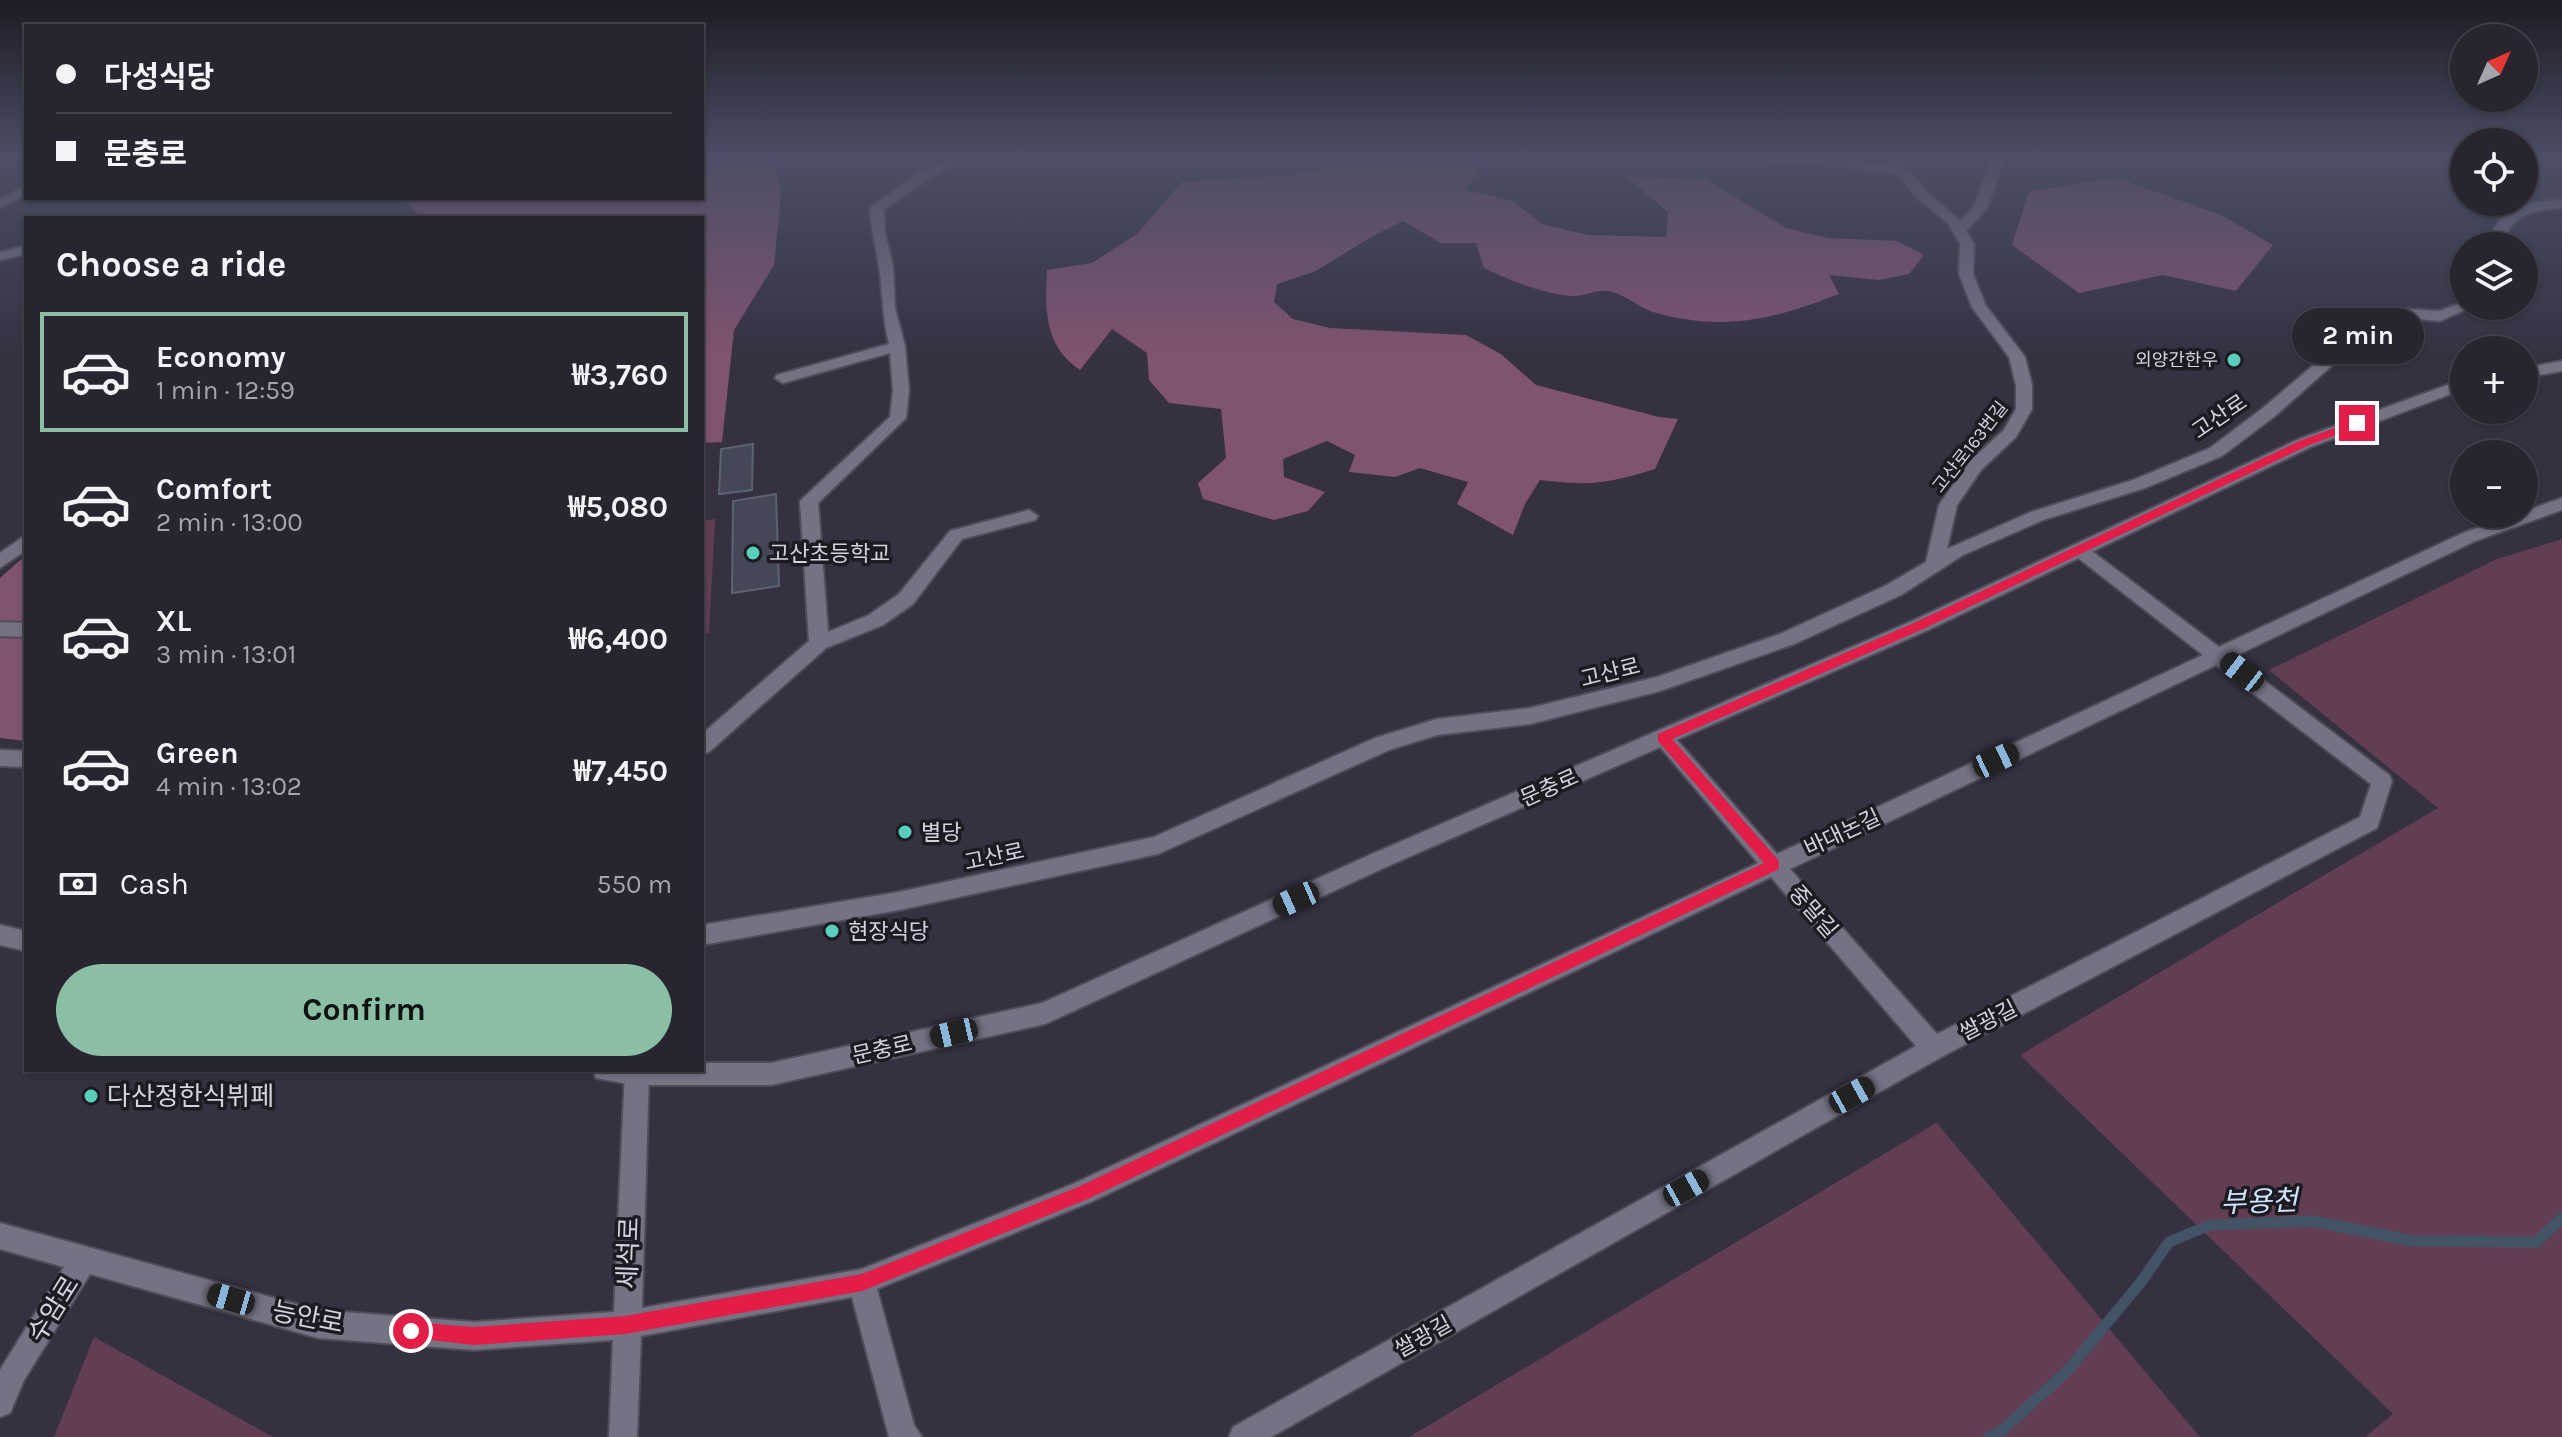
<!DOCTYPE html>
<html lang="en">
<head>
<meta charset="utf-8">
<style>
	:root { --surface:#282531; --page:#302d39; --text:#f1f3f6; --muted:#a5a5ab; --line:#44424d; --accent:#8abfa5 }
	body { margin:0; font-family:Karla,"Noto Sans KR",sans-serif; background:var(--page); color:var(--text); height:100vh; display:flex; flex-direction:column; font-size:30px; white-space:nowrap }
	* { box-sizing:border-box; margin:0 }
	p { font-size:26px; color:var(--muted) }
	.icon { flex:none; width:44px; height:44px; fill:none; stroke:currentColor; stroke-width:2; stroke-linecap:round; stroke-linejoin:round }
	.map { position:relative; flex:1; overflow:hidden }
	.drawer { position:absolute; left:24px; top:216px; width:680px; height:856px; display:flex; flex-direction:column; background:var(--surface); border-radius:0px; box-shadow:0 2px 6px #0004,0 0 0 2px var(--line) }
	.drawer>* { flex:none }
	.banner { position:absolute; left:24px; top:24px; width:680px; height:176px; border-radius:0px; box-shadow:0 2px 6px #0004,0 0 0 2px var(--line); display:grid; align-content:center; height:176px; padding:0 32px; background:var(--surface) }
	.needle { width:52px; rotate:45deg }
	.tools { position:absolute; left:2450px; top:24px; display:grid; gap:16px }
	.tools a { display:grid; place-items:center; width:88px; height:88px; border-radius:50%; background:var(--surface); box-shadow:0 2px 6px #0004,0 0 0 2px var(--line); font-size:40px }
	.end { position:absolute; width:36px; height:36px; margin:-18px; border:10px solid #e11d48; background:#fff; box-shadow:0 0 0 4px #fff }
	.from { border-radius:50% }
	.bubble { position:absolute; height:56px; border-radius:28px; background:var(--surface); box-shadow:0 2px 6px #0004,0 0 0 2px var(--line); font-size:26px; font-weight:700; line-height:56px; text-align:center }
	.car { position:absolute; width:24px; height:48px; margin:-24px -12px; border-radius:10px; box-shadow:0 0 6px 2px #0007; background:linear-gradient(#222 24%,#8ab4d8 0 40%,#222 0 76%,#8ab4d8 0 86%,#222 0) }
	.banner b { display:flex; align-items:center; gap:28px; height:76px; font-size:30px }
	.banner b+b { border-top:2px solid var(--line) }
	.banner i { width:20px; height:20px; background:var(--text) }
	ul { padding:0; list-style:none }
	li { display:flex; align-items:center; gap:24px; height:120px; margin:0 16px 12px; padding:0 16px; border:4px solid transparent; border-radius:0px }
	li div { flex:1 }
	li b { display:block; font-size:30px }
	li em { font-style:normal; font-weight:700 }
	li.current { border-color:var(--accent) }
	li>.icon { width:72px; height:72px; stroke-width:1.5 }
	h2 { padding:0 32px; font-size:36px; line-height:96px }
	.pay { display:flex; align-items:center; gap:20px; height:88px; padding:0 32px; font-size:30px }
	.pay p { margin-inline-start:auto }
	.primary-button { display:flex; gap:16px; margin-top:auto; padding:16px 32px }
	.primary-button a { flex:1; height:92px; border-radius:48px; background:var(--accent); color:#111; font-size:32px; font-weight:700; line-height:92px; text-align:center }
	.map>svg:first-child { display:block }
</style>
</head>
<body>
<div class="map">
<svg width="2562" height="1437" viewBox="0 0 2562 1437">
	<rect width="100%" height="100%" fill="#353141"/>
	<g fill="#623e55">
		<path d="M715 519 709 633 702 634V521Z"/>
		<path d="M2562 539V1437H2365L2393 1414 2020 1055 2438 808 2269 670 2497 559Z"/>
		<path d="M1936 1122 2200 1437H1409L1936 1123Z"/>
		<path d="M94 1337 273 1437H54Z"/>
	</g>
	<g fill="#80536f">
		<path d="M702 157H773L781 193 774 265 734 330 722 442 702 443V218H422L402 198H702Z"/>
		<path d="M1374 157H1463L1480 170 1465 190 1513 201 1542 224 1588 235 1666 237 1668 212 1627 177 1705 179 1786 228 1828 238 1897 241 1924 255 1909 274 1879 280 1829 275 1839 294C1772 320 1724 332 1653 312 1638 307 1623 293 1608 291 1596 289 1583 297 1571 296 1542 293 1510 281 1484 268L1476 243H1441L1403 221 1371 237 1316 271 1277 284 1274 302 1293 319 1330 328 1466 335 1501 354 1536 385 1659 417 1678 419 1655 469C1606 484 1591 486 1540 480L1525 504 1513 535 1457 504 1468 482 1420 468 1395 477 1349 472 1355 455 1327 441 1283 459 1284 477 1325 492 1308 511 1274 520 1203 499 1198 483 1226 458 1221 409 1169 403 1149 380 1147 353 1112 329 1080 370C1044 346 1045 310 1047 270L1092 263 1138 233 1182 182 1299 174Z"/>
		<path d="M2117 178 2219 214 2273 245 2236 291 2163 275 2079 293 2012 245 2029 191Z"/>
		<path d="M26 555V741L0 738V578Z"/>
	</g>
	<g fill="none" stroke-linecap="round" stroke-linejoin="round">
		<path stroke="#425366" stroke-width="11" d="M1989 1437 2003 1430 2069 1369 2141 1282 2169 1242 2210 1225 2313 1221 2413 1241 2537 1242 2562 1218"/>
	</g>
	<g fill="#434757" stroke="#5d6272" stroke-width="2">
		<path d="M753 444 752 490 719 494 721 449Z"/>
		<path d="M776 494 779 586 732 593 733 501Z"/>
	</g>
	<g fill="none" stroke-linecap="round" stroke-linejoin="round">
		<defs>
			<g id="street">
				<path d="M954 157H971L930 178 884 209 885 233 893 266 895 308 905 346 909 390 906 418 818 503 828 632 869 615 899 594 950 531 1029 510 1038 516 1035 520 962 539 913 604 883 625 826 648 709 752 702 754V734L809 641 800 501 890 417 893 390 890 353 783 383 775 378 777 375 889 344C882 316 883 293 879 266 876 246 871 228 870 208L920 172Z"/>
				<path d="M1284 157H1318C1310 163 1292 163 1284 157Z"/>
				<path d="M1747 157H1827L1891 166 1885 157H1898L1926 191 1960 221 1974 207 1991 157H2005L1987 208 1966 231 1974 244 1973 274 1986 306 2025 357 2032 385V409L2016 437 1981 470 1957 505 1947 549 2031 512 2133 480 2210 448 2263 408 2355 330 2378 317 2407 309 2439 311 2464 302V306H2474L2440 321 2408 318 2388 323 2365 336 2275 416 2222 456 2145 488 2043 520 1963 555 1901 595 1794 644 1660 691 1530 724 1437 735 1389 750 1158 854 899 910 702 945V925L899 892 1154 837 1375 738 1437 719 1530 708 1657 677 1780 634 1887 585 1926 562 1939 505 1969 462 2004 430 2016 409V385L2009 357 1972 307 1959 274 1960 244 1948 223 1916 197 1898 174 1823 164 1754 161Z"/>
				<path d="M26 186V195L0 208V199Z"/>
				<path d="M2562 200V208C2531 210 2512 214 2501 246H2487C2501 205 2523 202 2562 200Z"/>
				<path d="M26 246V254L0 260V252Z"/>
				<path d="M2562 498V510L2475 541 2233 657 2389 775 2392 781 2377 828 1943 1056 1271 1437H1229L1233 1427 1916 1046 1771 877 1093 1201 877 1289 914 1425 922 1437H889L852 1297 641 1336 637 1437H609L613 1340 474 1350 318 1338 90 1274 24 1380 10 1413 0 1417V1370L64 1267 0 1249V1223L318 1310 474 1322 614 1312 625 1070H649L642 1308 862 1269 1075 1183 1758 863 1656 742 1653 737 1656 732H1670L1777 854 2203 655 2073 554 2070 550 2073 546H2085L2219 647 2463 533ZM2216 665 2371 784 2360 817 1937 1034 1790 869Z"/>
				<path d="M26 535V550L0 568V553Z"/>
				<path d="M0 622 26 623V637L0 636Z"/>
				<path d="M0 750 26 751V767L0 766Z"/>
			</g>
			<g id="secondary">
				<path d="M2562 361V371L2524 378V368Z"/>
				<path d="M2464 379V389L2311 447 1926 631 1388 866 1045 1024 771 1085H634L596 1078 593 1070H702V1063H771L1042 1003 1372 854 1912 621 2299 439Z"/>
				<path d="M0 925 26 931V951L0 945Z"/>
			</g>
		</defs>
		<use href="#street" stroke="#504d5a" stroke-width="4"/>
		<use href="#secondary" stroke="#504d5a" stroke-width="4"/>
		<use href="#street" fill="#767284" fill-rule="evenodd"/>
		<use href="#secondary" fill="#767284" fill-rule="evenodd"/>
	</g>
	<linearGradient id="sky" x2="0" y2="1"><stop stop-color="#1d1b24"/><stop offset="0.44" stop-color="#4b4e65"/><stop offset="1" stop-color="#4b4e65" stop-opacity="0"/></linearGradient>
	<rect width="2562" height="358" fill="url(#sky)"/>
	<path fill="#e11d48" d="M2357 420 2361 421V426L2309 445 1923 629 1672 739 1779 861V869L1090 1198 862 1291 625 1334 474 1345 405 1337 402 1331 405 1325 411 1322 474 1327 625 1316 862 1274 1078 1187 1764 863 1658 741V734L1914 623 2302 440Z"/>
	<g fill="#5acebd" stroke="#1c1b21" stroke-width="3">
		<circle cx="2234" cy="360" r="8"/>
		<circle cx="753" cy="553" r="8"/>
		<circle cx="905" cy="832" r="8"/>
		<circle cx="832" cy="931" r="8"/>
		<circle cx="91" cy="1096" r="8"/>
	</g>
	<g text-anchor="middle" stroke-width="7" stroke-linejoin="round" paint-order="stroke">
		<g font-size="18" fill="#d4d2dc" stroke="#1c1b21" text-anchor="end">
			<text x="2218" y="366">외양간한우</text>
		</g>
		<g font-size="18" fill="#d4d2dc" stroke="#1c1b21">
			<text transform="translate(1970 447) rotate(-52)" y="6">고산로163번길</text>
		</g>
		<g font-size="22" fill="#d4d2dc" stroke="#1c1b21">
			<text transform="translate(2219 416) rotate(-34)" y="8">고산로</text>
			<text transform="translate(1610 672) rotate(-14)" y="8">고산로</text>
			<text transform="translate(1549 787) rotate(-24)" y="8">문충로</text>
			<text transform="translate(1842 832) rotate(-25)" y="8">바대논길</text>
			<text transform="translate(994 856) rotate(-12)" y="8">고산로</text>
			<text transform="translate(1814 911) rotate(49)" y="8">중말길</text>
			<text transform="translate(1988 1020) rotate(-27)" y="8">쌀광길</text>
			<text transform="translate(882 1049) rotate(-13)" y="8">문충로</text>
			<text transform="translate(1423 1336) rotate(-29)" y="8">쌀광길</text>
		</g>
		<g font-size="22" fill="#d4d2dc" stroke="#1c1b21" text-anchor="start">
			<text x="769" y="561">고산초등학교</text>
			<text x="921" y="840">별당</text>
			<text x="848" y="939">현장식당</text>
		</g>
		<g font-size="26" fill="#d4d2dc" stroke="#1c1b21" text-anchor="start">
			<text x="107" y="1105">다산정한식뷔페</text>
		</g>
		<g font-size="26" fill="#d4d2dc" stroke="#1c1b21">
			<text transform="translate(628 1253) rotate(-88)" y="9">세석로</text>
			<text transform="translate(53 1309) rotate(-58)" y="9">수암로</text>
			<text transform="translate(308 1317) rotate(11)" y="9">능안로</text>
		</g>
		<g font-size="28" font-style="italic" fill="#cce2fa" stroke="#1c1b21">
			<text transform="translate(2259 1201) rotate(-2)" y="10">부용천</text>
		</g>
	</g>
</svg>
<div class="tools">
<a><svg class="needle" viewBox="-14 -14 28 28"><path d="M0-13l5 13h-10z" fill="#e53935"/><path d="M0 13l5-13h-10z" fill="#a5a5ab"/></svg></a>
<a><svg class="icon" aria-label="locate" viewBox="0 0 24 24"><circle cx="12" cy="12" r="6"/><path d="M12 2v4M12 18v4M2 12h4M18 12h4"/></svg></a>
<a><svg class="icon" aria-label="layers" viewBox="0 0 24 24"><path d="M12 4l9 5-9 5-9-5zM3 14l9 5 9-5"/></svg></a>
<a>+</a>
<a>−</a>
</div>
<i class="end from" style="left:411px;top:1331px"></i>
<i class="end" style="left:2357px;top:423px"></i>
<div class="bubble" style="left:2292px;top:308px;width:132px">2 min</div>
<i class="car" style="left:2242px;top:672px;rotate:308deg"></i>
<i class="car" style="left:1996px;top:760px;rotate:65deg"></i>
<i class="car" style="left:1296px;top:899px;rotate:246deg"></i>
<i class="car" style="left:954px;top:1033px;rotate:257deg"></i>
<i class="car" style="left:1852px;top:1095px;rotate:61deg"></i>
<i class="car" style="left:1686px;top:1188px;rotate:61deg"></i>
<i class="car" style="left:231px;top:1299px;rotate:286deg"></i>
<div class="banner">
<b><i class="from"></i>다성식당</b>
<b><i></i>문충로</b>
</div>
<section class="drawer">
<h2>Choose a ride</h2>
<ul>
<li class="current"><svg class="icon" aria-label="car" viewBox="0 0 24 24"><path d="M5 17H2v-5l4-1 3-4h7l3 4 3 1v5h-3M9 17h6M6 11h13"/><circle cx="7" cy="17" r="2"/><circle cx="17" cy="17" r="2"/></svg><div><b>Economy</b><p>1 min · 12:59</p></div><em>₩3,760</em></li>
<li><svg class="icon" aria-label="car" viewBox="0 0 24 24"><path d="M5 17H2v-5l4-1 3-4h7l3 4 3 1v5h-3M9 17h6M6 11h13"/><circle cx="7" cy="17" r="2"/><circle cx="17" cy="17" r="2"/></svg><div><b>Comfort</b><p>2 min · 13:00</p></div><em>₩5,080</em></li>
<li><svg class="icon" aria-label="car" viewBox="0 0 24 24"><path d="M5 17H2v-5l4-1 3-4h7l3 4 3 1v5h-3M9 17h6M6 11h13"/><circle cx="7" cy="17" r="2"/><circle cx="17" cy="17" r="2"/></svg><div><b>XL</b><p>3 min · 13:01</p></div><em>₩6,400</em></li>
<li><svg class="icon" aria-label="car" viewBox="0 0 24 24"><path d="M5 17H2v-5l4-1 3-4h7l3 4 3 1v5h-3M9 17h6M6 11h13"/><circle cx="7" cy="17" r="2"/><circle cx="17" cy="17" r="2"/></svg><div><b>Green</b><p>4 min · 13:02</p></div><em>₩7,450</em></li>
</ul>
<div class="pay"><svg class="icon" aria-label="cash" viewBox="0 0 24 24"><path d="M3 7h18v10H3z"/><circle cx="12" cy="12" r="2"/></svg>Cash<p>550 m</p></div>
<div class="primary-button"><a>Confirm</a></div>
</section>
</div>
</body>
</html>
